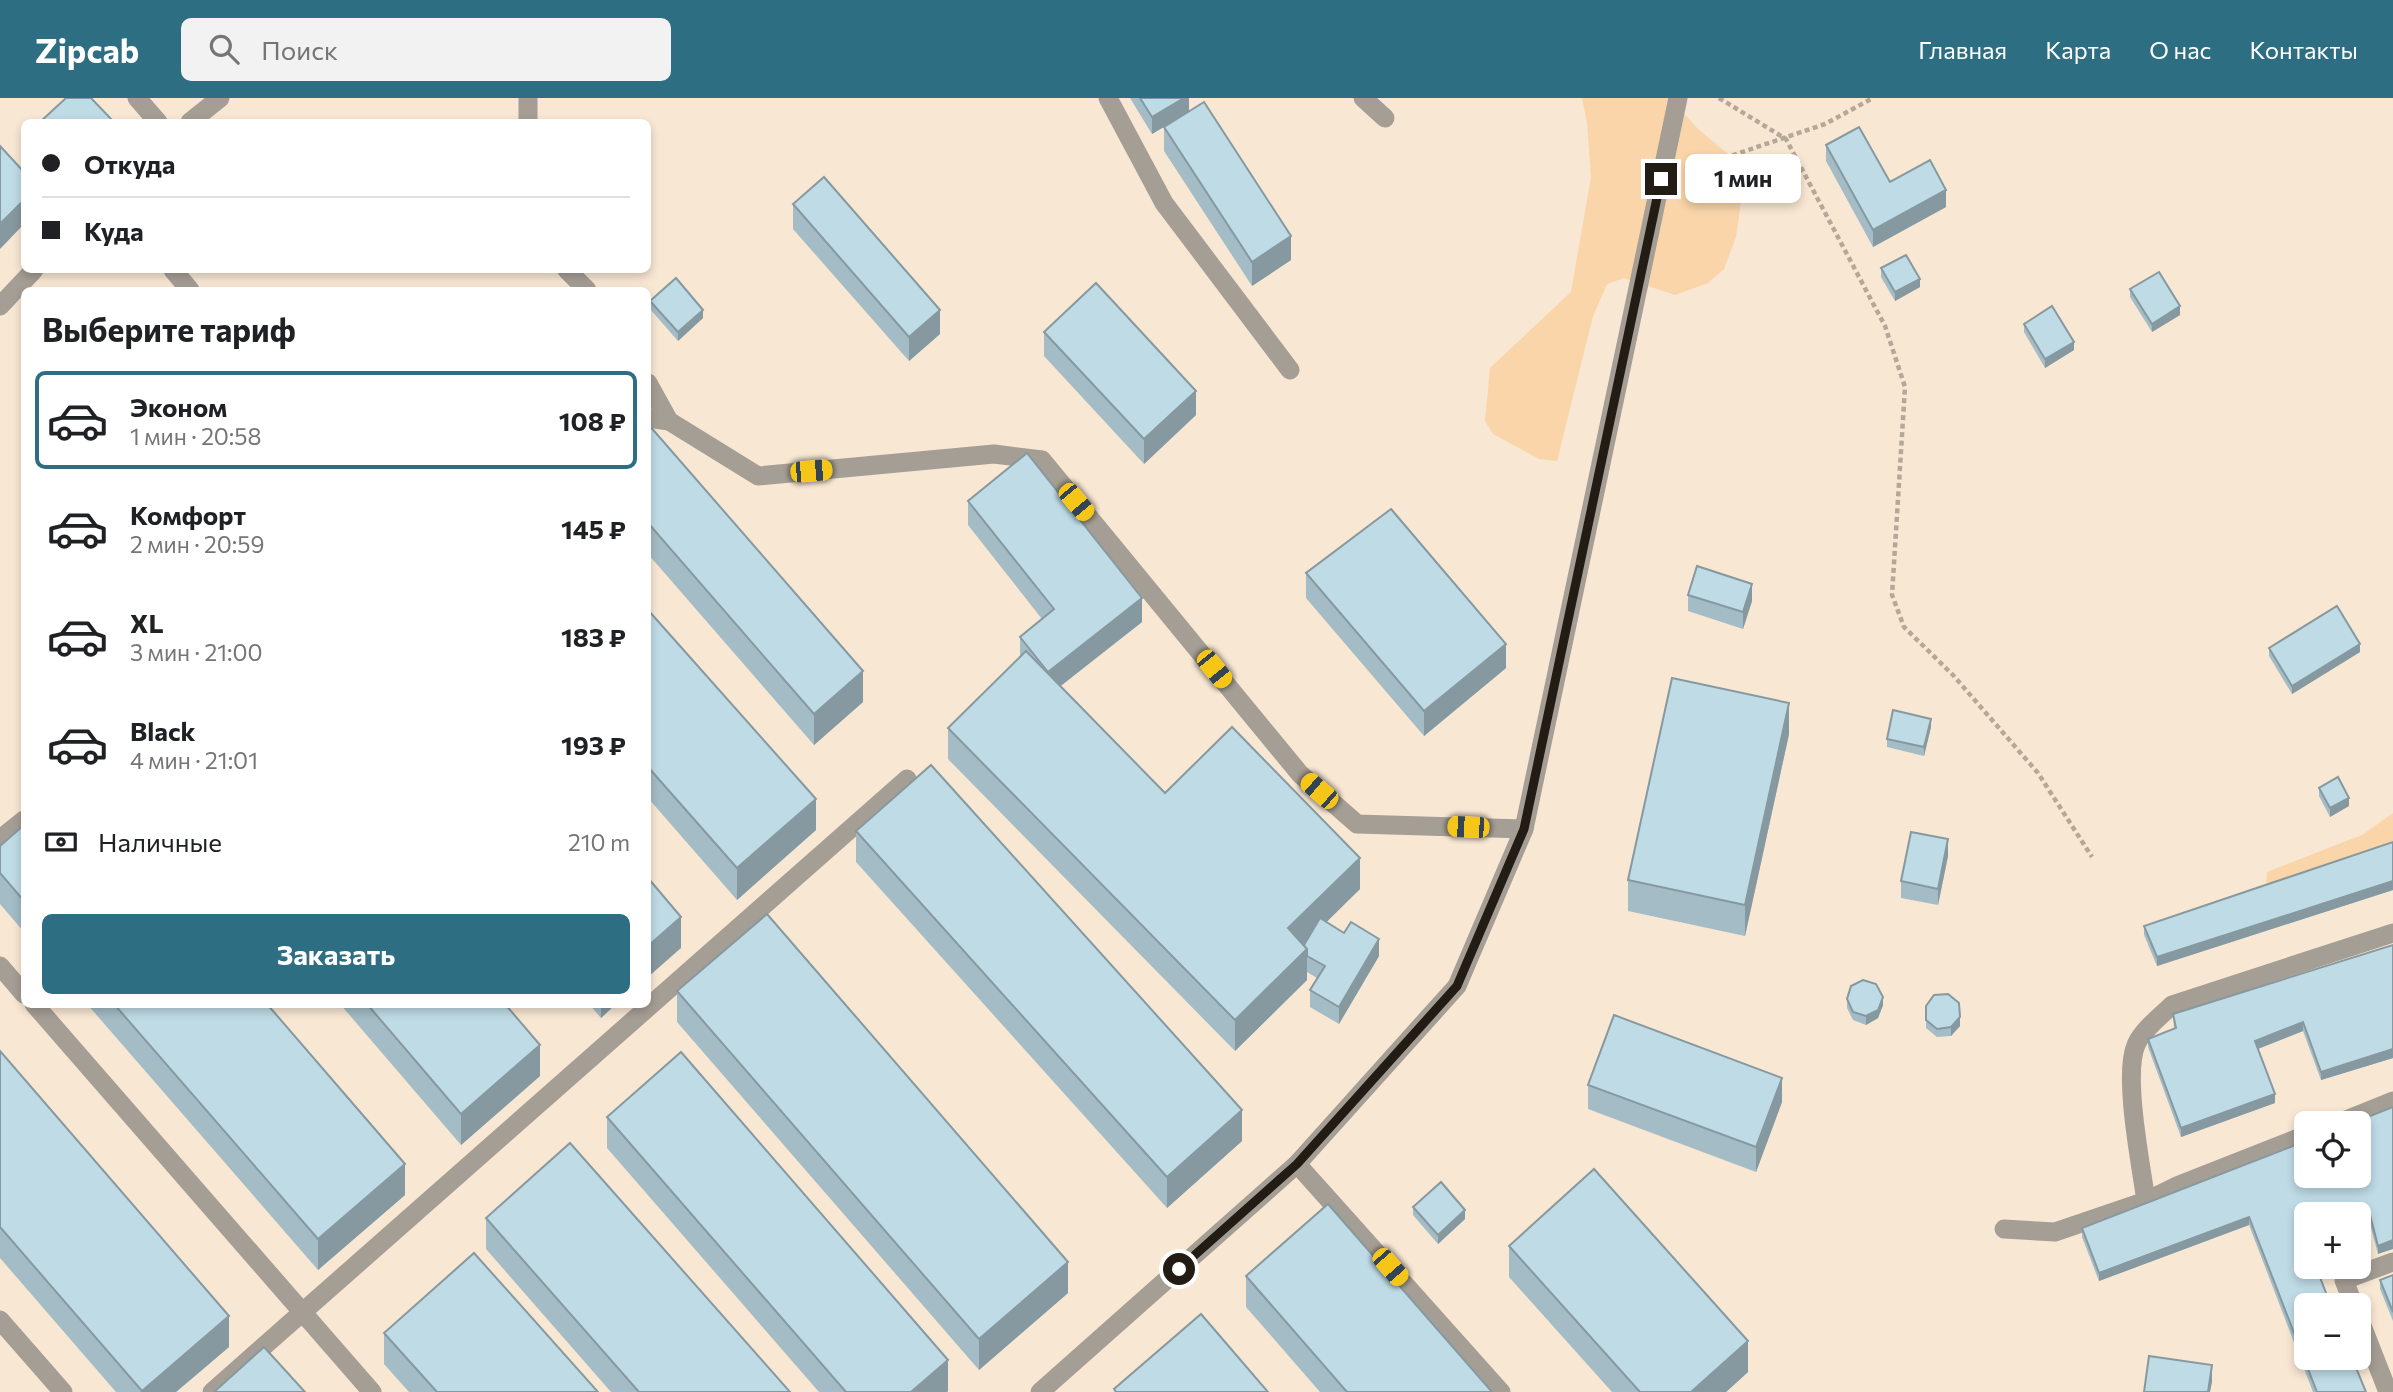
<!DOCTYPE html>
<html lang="ru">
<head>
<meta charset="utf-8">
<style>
	:root { --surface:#fff; --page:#f2f2f2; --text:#202124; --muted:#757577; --line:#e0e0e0; --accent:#2d6e82 }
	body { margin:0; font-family:Commissioner,sans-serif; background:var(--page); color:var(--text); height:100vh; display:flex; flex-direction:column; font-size:26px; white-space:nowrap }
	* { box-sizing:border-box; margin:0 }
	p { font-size:23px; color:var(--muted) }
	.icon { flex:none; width:38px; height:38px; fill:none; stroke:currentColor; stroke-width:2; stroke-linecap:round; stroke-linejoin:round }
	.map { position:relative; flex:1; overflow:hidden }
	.sheet { position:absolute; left:21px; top:189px; width:630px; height:721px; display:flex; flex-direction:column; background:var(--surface); border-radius:10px; box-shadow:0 4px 10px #0003 }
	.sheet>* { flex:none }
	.guide { position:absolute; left:21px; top:21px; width:630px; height:154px; border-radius:10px; box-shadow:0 4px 10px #0003; display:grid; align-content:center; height:154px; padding:0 21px; background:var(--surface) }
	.fabs { position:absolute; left:2294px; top:1013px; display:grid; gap:14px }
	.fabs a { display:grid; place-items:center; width:77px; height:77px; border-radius:10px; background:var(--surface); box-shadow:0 4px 10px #0003; font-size:35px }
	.end { position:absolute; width:32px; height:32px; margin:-16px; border:9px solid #221c15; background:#fff; box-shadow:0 0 0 4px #fff }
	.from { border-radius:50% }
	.bubble { position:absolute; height:49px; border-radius:10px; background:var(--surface); box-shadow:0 4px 10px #0003; font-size:23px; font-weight:700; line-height:49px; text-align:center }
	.car { position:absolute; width:21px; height:42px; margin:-21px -10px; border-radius:9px; box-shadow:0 0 5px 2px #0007; background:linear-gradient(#f5c518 24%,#345 0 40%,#f5c518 0 76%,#345 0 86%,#f5c518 0) }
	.guide b { display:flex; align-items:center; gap:24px; height:66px; font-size:26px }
	.guide b+b { border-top:2px solid var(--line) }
	.guide i { width:18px; height:18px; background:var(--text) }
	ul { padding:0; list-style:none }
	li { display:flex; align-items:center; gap:21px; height:98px; margin:0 14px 10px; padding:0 7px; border:4px solid transparent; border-radius:10px }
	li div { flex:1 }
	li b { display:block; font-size:26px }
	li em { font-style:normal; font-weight:700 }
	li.current { border-color:var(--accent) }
	li>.icon { width:63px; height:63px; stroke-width:1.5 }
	h2 { padding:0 21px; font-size:32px; line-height:84px }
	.pay { display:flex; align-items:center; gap:18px; height:77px; padding:0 21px; font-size:26px }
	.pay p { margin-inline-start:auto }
	.primary-button { display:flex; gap:14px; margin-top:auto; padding:14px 21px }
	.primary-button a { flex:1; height:80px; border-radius:10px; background:var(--accent); color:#fff; font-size:28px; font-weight:700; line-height:80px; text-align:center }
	header { display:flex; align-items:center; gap:42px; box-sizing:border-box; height:98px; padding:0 35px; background:var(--accent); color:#fff }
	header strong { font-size:33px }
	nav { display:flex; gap:38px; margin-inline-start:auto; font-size:24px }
	.search { width:490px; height:63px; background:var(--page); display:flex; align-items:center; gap:18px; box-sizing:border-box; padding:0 24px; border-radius:10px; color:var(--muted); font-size:26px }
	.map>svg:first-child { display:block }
</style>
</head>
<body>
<header>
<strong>Zipcab</strong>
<div class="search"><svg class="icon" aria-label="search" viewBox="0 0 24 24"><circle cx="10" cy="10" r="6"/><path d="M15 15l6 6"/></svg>Поиск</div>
<nav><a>Главная</a><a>Карта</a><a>О нас</a><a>Контакты</a></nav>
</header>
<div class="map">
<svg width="2393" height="1294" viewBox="0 0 2393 1294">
	<rect width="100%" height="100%" fill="#f8e7d3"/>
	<g fill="#f9d5a9">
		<path d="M1582 0H1670L1698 31 1740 66 1744 83 1736 139 1724 171 1708 185 1675 197 1624 180 1607 186 1593 218 1557 363 1539 361 1493 336 1485 323 1490 270 1571 194 1591 79 1587 24Z"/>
		<path d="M2393 715V746L2266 790 2267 774 2362 737Z"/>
	</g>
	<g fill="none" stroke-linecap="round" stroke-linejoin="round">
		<g stroke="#b5a898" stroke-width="4.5" stroke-dasharray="5 3.5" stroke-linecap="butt">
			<path d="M1719 0 1786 41 1885 228 1905 289 1892 497 1904 529 1953 577 2038 675 2092 759"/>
			<path d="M1692 71 1825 26 1873 0"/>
		</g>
		<g stroke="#a59e95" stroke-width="19">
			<path d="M137 0 158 24"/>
			<path d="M528 0V24"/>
			<path d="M1108 0 1164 105 1290 272"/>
			<path d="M1363 0 1385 20"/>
			<path d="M173 172 190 192"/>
			<path d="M567 172 587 192"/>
			<path d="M648 285 669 323"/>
			<path d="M648 320 669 323 758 378 994 356 1042 362 1300 676 1357 726 1524 731"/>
			<path d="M0 741 24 722"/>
			<path d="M0 868 24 896"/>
			<path d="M34 906 372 1294"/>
			<path d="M2336 1026 2393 1003"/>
			<path d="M1297 1066 1501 1294"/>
			<path d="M2146 1103C2141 1067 2123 977 2136 947 2142 932 2161 918 2172 907L2393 835"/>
			<path d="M2004 1131 2055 1134 2146 1103 2179 1087 2306 1037"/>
			<path d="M2354 1208 2344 1182 2393 1164"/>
			<path d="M2359 1220 2388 1294"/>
			<path d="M0 1222 63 1294"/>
			<path d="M212 1294 907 681"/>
			<path d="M1040 1294 1297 1066 1457 888 1524 731 1678 0"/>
		</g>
		<g stroke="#a59e95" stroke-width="19">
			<path d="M190 24 220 0"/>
			<path d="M0 208 34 172"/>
		</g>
	</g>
	<g fill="#a4bcc5">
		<path d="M1130 0H1189V13L1291 162 1252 188 1164 53V29L1175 22 1152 36Z"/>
		<path d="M24 39V61L22 58V41Z"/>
		<path d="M1826 47 1890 84 1946 109 1873 149 1826 63Z"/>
		<path d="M793 106 940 236 909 263 793 131Z"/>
		<path d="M1881 170 1920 189 1895 203 1881 179Z"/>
		<path d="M2130 191 2180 217 2152 234 2130 199Z"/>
		<path d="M650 203 703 220 678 243 650 211Z"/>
		<path d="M2024 226 2074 252 2045 270 2024 234Z"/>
		<path d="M1044 234 1196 317 1144 366 1044 258Z"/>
		<path d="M648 326 863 604 814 647 648 456Z"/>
		<path d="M968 403 1142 524 1060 588 1165 695 1360 791 1326 824 1379 858 1339 926 1310 909V892L1317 880 1307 874V882L1235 953 948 661V630L1020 559V539L1042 521 968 427Z"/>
		<path d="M1306 475 1506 570 1424 638 1306 500Z"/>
		<path d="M1688 497 1752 503 1743 531 1688 513Z"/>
		<path d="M648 512 816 732 737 802 648 700Z"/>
		<path d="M2269 550 2360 554 2292 596 2269 558Z"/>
		<path d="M1931 629 1924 658 1887 649V641Z"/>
		<path d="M1789 636 1745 838 1628 813V782Z"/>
		<path d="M2319 690 2349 708 2330 719 2319 698Z"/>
		<path d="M24 727V834L0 806V748Z"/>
		<path d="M856 733 1242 1043 1167 1110 856 764Z"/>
		<path d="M2393 744V792L2157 868 2144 837V828Z"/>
		<path d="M1948 758 1938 807 1901 800V783Z"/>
		<path d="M2393 847V960L2321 982 2303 933 2258 951 2275 1005 2181 1039 2148 949V941L2174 930 2173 916Z"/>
		<path d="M677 893 1068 1195 979 1272 677 924Z"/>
		<path d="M1847 901 1883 907 1878 920 1866 927 1853 922 1847 910Z"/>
		<path d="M87 906H267L405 1097 318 1172Z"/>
		<path d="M340 906H505L540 978 461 1047Z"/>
		<path d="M589 906H616L601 920Z"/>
		<path d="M1926 908 1960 928 1951 938 1937 939 1926 930Z"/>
		<path d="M0 953 229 1249 176 1294H116L0 1160Z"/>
		<path d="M1588 987 1782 1004 1756 1074 1588 1011Z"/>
		<path d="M2393 1009 2378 1156 2370 1126 2306 1116V1169L2366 1294H2313L2249 1127 2099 1183 2082 1139V1130Z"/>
		<path d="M607 1019 948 1293 947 1294H819L607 1050Z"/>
		<path d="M1413 1109 1465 1121 1438 1146 1413 1117Z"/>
		<path d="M486 1120 790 1294H611L486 1151Z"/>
		<path d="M1509 1148 1748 1274 1726 1294H1612L1509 1179Z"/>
		<path d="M2393 1177V1223L2380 1191V1182Z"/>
		<path d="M1246 1178 1492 1294H1320L1246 1209Z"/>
		<path d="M384 1235 598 1294H409L384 1266Z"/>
	</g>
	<g fill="#8699a0">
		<path d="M1184 0H1189V14L1152 36V19Z"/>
		<path d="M1946 92V109L1873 149V132Z"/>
		<path d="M24 102V126L0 151V126Z"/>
		<path d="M1291 138V162L1252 188V164Z"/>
		<path d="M1920 181V189L1895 203V194Z"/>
		<path d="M2180 208V217L2152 234V226Z"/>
		<path d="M703 212V220L678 243V234Z"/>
		<path d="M940 212V236L909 263V239Z"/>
		<path d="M2074 244V252L2045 270V261Z"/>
		<path d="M1196 293V317L1144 366V341Z"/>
		<path d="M1752 486V503L1743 531V514Z"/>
		<path d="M1142 500V524L1048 598V574Z"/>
		<path d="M1506 546V570L1424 638V613Z"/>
		<path d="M2360 546V554L2292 596V588Z"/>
		<path d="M863 573V604L814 647V616Z"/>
		<path d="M1789 605V636L1745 838V807Z"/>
		<path d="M1931 621V629L1924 658V649Z"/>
		<path d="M2349 700V708L2330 719V710Z"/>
		<path d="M816 701V732L737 802V770Z"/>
		<path d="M1948 741V758L1938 807V791Z"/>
		<path d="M1360 760V791L1288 862V830Z"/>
		<path d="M2393 783V792L2157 868V859Z"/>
		<path d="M681 819V850L648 879V848Z"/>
		<path d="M1379 841V858L1339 926V909Z"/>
		<path d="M1307 851V882L1235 953V922Z"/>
		<path d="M1883 899V907L1878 920 1866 927V918Z"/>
		<path d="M601 906H616L601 920Z"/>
		<path d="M1960 919V928L1951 938V929Z"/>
		<path d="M2303 924V933L2255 952V943Z"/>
		<path d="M540 947V978L461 1047V1016Z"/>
		<path d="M2393 951V960L2321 982V974Z"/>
		<path d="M1782 980V1004L1756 1074V1049Z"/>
		<path d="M2275 996V1005L2181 1039V1030Z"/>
		<path d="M1242 1012V1043L1167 1110V1079Z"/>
		<path d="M405 1066V1097L318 1172V1141Z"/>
		<path d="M1465 1112V1121L1438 1146V1137Z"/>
		<path d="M2370 1117V1126L2359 1130V1121Z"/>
		<path d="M2249 1119V1127L2099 1183V1175Z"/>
		<path d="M2393 1142V1151L2378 1156V1148Z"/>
		<path d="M1068 1164V1195L979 1272V1241Z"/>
		<path d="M229 1218V1249L176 1294H142V1293Z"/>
		<path d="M1748 1243V1274L1726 1294H1691Z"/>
		<path d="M948 1262V1293L947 1294H911Z"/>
		<path d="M2212 1267V1284L2210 1294H2208Z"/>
	</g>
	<g fill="#bfdbe5" stroke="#8699a0" stroke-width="2">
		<path d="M66 0H91L114 24H40Z"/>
		<path d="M1140 0H1184L1152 19Z"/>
		<path d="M1204 4 1291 138 1252 164 1164 29Z"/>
		<path d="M1859 29 1890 84 1930 62 1946 92 1873 132 1826 47Z"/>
		<path d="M0 48 24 74V102L0 126Z"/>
		<path d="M824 79 940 212 909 239 793 106Z"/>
		<path d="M1906 157 1920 181 1895 194 1881 170Z"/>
		<path d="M2159 174 2180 208 2152 226 2130 191Z"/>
		<path d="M676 180 703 212 678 234 650 203Z"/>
		<path d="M1096 185 1196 293 1144 341 1044 234Z"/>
		<path d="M2052 208 2074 244 2045 261 2024 226Z"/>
		<path d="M648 326 863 573 814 616 648 425Z"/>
		<path d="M1027 355 1142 500 1048 574 1020 539 1054 511 968 403Z"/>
		<path d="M1391 411 1506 546 1424 613 1306 475Z"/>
		<path d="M1697 468 1752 486 1743 514 1688 497Z"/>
		<path d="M2337 508 2360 546 2292 588 2269 550Z"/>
		<path d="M648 512 816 701 737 770 648 669Z"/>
		<path d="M1026 553 1165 695 1232 629 1360 760 1288 830 1307 851 1235 922 948 630Z"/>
		<path d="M1672 580 1789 605 1745 807 1628 782Z"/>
		<path d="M1893 612 1931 621 1924 649 1887 641Z"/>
		<path d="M931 667 1242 1012 1167 1079 856 733Z"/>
		<path d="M2338 679 2349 700 2330 710 2319 690Z"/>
		<path d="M24 727V803L0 775V748Z"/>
		<path d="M1911 734 1948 741 1938 791 1901 783Z"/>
		<path d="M2393 744V783L2157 859 2144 828Z"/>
		<path d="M648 780 681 819 648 848Z"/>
		<path d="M767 816 1068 1164 979 1241 677 893Z"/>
		<path d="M1320 820 1344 835 1351 824 1379 841 1339 909 1310 892 1325 868 1307 858V851L1304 847Z"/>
		<path d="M2393 847V951L2321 974 2303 924 2255 943 2275 996 2181 1030 2148 941 2176 930 2173 916Z"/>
		<path d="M1863 882 1876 886 1883 899 1878 912 1866 918 1853 914 1847 901 1851 888Z"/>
		<path d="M1948 896 1959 905 1960 919 1951 929 1937 931 1926 922V908L1934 897Z"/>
		<path d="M114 906H267L405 1066 318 1141Z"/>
		<path d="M367 906H505L540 947 461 1016Z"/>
		<path d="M1614 917 1782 980 1756 1049 1588 987Z"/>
		<path d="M0 953 229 1218 142 1293 0 1129Z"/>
		<path d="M681 954 948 1262 911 1294H846L607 1019Z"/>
		<path d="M2393 1009V1142L2378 1148 2370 1117 2359 1121V1116H2306V1140L2305 1141 2306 1146V1169H2316L2331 1208H2306V1260H2352L2366 1294H2317L2249 1119 2099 1175 2082 1130 2306 1043V1078H2359V1026H2350Z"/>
		<path d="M570 1045 790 1294H639L486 1120Z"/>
		<path d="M1594 1071 1748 1243 1691 1294H1640L1509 1148Z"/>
		<path d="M1441 1084 1465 1112 1438 1137 1413 1109Z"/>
		<path d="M1328 1106 1492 1294H1347L1246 1178Z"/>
		<path d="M474 1155 598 1294H437L384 1235Z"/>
		<path d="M2393 1177V1214L2380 1182Z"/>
		<path d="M1201 1216 1268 1294H1116L1114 1291Z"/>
		<path d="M264 1249 305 1294H214Z"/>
		<path d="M2149 1258 2212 1267 2208 1294H2144Z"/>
	</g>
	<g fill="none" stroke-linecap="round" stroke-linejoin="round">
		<path stroke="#221c15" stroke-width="9" d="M1179 1171 1297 1066 1457 888 1524 731 1661 81"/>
	</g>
</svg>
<div class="fabs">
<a><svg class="icon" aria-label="locate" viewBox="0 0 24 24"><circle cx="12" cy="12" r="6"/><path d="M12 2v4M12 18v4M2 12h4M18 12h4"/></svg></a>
<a>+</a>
<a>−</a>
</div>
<i class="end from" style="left:1179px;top:1171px"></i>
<i class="end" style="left:1661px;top:81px"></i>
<div class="bubble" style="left:1685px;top:56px;width:116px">1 мин</div>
<i class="car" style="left:811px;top:373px;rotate:85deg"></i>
<i class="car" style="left:1076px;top:404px;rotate:140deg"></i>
<i class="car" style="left:1214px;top:571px;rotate:141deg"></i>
<i class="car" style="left:1319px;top:693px;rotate:311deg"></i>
<i class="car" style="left:1468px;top:729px;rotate:272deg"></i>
<i class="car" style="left:1390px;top:1169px;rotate:139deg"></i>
<div class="guide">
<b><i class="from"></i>Откуда</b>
<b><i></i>Куда</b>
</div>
<section class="sheet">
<h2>Выберите тариф</h2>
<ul>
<li class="current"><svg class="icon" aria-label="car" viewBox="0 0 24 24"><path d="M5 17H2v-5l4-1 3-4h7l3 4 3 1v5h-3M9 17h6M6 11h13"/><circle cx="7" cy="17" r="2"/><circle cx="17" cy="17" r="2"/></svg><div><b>Эконом</b><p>1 мин · 20:58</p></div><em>108 ₽</em></li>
<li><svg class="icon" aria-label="car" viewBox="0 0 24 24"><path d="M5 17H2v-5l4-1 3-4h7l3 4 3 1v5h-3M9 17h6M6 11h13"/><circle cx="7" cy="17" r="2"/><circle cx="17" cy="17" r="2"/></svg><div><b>Комфорт</b><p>2 мин · 20:59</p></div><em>145 ₽</em></li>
<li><svg class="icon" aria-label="car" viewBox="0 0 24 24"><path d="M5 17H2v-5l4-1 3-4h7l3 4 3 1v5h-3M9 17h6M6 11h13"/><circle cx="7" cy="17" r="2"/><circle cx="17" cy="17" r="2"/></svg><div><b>XL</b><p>3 мин · 21:00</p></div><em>183 ₽</em></li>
<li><svg class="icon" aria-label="car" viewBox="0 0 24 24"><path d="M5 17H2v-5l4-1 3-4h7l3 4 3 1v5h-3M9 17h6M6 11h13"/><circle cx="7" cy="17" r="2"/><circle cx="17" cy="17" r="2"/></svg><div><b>Black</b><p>4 мин · 21:01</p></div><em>193 ₽</em></li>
</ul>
<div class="pay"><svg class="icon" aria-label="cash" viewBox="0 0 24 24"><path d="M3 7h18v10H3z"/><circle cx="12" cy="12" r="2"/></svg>Наличные<p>210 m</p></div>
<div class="primary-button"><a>Заказать</a></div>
</section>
</div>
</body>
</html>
